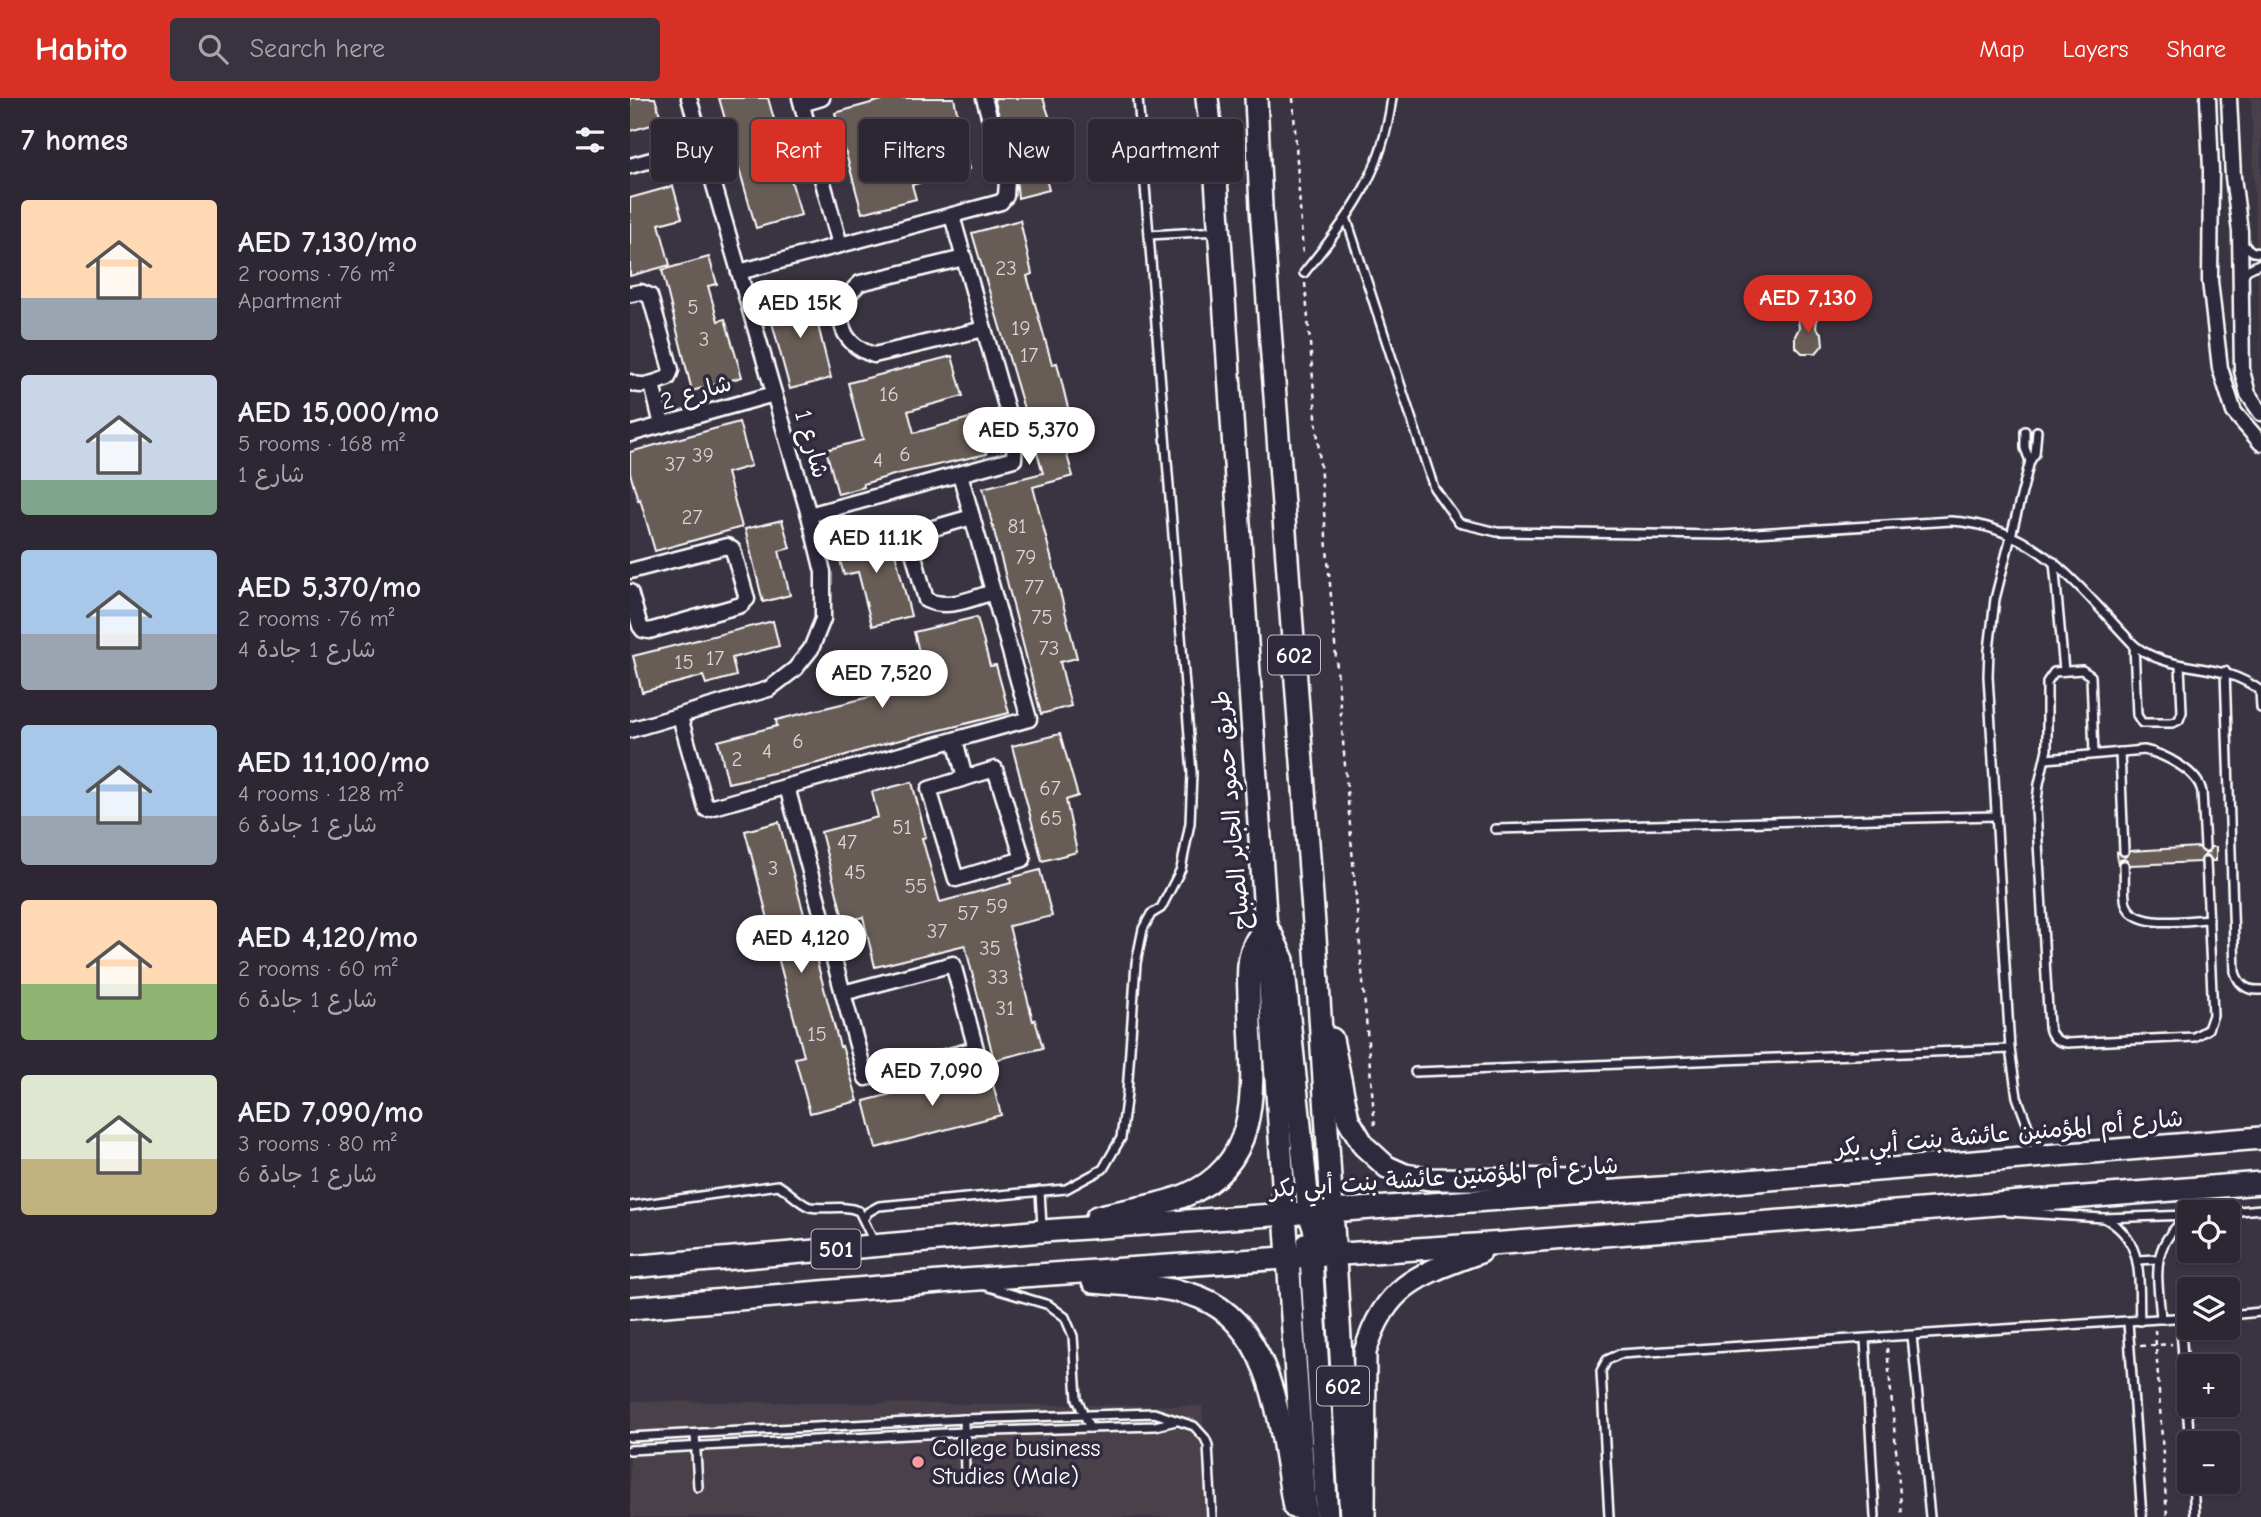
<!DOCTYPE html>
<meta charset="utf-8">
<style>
:root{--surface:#2c2732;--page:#38333e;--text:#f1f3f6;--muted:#a6a5ac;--line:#48444d;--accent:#d93025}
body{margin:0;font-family:"Comic Neue","Playpen Sans Arabic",sans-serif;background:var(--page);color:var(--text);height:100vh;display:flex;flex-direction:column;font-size:26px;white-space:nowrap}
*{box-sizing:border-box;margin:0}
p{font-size:23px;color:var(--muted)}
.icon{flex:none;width:38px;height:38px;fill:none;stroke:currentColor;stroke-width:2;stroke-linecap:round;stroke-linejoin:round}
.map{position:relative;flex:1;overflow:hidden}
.details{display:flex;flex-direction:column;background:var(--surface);width:630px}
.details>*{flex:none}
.guide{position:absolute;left:21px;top:21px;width:665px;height:63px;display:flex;gap:14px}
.fabs{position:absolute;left:1547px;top:1102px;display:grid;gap:14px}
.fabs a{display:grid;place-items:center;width:63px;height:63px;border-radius:7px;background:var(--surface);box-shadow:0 2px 5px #0004,0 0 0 2px var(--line);font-size:35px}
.price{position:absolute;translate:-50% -60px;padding:0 16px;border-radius:24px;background:#fff;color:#222;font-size:23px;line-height:46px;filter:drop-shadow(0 2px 4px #0008)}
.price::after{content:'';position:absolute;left:50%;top:42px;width:21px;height:16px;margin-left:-10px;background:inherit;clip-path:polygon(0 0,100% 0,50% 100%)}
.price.on{background:var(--accent);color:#fff}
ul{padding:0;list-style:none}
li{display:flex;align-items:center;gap:21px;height:175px;padding:0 21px}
li span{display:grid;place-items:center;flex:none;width:196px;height:140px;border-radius:7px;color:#555}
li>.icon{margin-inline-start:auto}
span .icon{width:84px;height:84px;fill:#fffc;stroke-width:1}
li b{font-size:30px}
h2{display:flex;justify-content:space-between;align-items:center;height:84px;padding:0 21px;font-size:30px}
.chip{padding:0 24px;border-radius:7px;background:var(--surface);box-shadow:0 2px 5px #0004,0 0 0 2px var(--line);font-size:24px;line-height:63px}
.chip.on{background:var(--accent);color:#fff}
header{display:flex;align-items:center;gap:42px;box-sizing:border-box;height:98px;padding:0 35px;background:var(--accent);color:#fff}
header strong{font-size:33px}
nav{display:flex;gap:38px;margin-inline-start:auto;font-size:24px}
.search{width:490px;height:63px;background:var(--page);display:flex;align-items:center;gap:18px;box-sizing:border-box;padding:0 24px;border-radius:7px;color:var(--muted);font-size:26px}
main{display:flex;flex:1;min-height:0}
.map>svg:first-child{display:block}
.built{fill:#484048}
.building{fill:#685b57;stroke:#fff;stroke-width:2}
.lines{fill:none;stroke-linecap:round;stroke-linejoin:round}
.lane-casing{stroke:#fff;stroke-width:12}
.street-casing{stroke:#fff;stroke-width:19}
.primary-casing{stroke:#fff;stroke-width:26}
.path{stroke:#fff;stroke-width:2.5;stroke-dasharray:5 5;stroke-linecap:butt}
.lane{stroke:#2f2a3d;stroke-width:7}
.street{stroke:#2f2a3d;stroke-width:14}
.primary{stroke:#2f2a3d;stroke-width:21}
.poi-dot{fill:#ff9aa2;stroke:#2f2a3d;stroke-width:2.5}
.labels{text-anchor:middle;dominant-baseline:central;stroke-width:7;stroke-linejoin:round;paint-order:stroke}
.number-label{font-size:21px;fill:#d9d6d5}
.shield{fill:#2f2a3d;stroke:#c1bfc5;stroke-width:2}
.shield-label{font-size:23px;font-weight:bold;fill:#fff}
.street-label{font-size:24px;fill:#fff;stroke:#2f2a3d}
.poi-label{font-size:24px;fill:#fff;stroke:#2f2a3d;text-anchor:start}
</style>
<header>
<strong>Habito</strong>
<div class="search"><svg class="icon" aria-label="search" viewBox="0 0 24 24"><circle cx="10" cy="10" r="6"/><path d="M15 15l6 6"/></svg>Search here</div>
<nav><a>Map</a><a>Layers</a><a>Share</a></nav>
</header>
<main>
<section class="details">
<h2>7 homes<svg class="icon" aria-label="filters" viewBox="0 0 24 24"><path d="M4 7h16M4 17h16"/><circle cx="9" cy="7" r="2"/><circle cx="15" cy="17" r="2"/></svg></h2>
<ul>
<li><span style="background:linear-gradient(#ffd9b3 70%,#9aa5b1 0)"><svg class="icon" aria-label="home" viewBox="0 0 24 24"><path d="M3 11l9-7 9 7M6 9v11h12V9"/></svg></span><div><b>AED 7,130/mo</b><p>2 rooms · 76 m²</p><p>Apartment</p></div></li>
<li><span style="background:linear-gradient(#c9d6e8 75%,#7fa58c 0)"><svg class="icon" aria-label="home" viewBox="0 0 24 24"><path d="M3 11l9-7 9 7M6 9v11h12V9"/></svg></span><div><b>AED 15,000/mo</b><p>5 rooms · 168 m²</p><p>شارع 1</p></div></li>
<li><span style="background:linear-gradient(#a9c7e8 60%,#9aa5b1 0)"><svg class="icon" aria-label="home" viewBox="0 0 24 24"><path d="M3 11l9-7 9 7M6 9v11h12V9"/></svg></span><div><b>AED 5,370/mo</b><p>2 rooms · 76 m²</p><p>شارع 1 جادة 4</p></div></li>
<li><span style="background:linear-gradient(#a9c7e8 65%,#9aa5b1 0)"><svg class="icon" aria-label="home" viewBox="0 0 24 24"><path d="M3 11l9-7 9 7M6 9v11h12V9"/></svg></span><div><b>AED 11,100/mo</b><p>4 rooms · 128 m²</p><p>شارع 1 جادة 6</p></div></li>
<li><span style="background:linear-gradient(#ffd9b3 60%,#8fb573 0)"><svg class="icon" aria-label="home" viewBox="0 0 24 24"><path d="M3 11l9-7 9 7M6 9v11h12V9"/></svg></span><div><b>AED 4,120/mo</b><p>2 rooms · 60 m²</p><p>شارع 1 جادة 6</p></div></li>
<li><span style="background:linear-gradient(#dfe7d0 60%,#c2b280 0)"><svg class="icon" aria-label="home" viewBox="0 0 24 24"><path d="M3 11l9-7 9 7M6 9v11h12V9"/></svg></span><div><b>AED 7,090/mo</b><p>3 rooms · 80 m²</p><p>شارع 1 جادة 6</p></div></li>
</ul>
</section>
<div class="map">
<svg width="1631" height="1419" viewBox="0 0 1631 1419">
<rect width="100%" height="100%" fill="#3a3442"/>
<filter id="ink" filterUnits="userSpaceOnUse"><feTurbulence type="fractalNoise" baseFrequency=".0143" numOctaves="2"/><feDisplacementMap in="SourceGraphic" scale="14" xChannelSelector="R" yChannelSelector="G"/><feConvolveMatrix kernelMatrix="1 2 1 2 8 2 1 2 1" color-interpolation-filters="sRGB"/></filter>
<g filter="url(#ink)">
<!-- built -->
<g class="built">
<path d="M1621,0H1631V275V274Z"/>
<path d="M0,1303L572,1308L580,1419H0Z"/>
</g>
<!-- building -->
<g class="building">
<path d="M0,0H25L32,24L0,33Z"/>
<path d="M89,0H138L171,117L126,130Z"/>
<path d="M259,0H324L339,71L282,87L286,101L232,115L205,15Z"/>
<path d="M364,0H413L427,42L407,47L419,92L388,100L386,79Z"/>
<path d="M43,88L52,120L29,126L40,167L0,178V100Z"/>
<path d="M390,122L402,176L397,178L422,266L427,265L441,322L428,326L443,378L403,389L447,560L430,564L441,608L411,616L353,390L413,375L342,135Z"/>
<path d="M79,159L87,186L78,188L88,223L95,221L112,279L62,293L32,172Z"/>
<path d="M182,194L190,223H187L201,280L160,291L137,206Z"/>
<path d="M1174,216H1182L1187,221L1186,230L1192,236L1193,247L1186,255H1172L1165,248V238L1169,230L1168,222Z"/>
<path d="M322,258L333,298L278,313L284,335L347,318L357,356L267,376L233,386L234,389L208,396L196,352L233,342L218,285Z"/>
<path d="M109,324L121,368L97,375L112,429L25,453L10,401L8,402L0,375V354Z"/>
<path d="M152,422L160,450L149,453L160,497L133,504L115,431Z"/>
<path d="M259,431L281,518L242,528L228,474L214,477L205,444Z"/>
<path d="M347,519L360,568L366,567L379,615L250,647L192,664L98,685L88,643L147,628L146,622L297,585L284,534Z"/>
<path d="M143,523L149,548L102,560L106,578L76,586L73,578L12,594L3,558Z"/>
<path d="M430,636L448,698L436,702L447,754L412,763L382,648Z"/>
<path d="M282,684L296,739L292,740L310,804L381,785L380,780L410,772L422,818L379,828L403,923L405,922L413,950L364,962L335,847L245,869L233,819L214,824L191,734L248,719L242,694Z"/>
<path d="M149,724L210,949L212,948L228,1003L180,1015L165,960L174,958L115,733Z"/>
<path d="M1569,749L1575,755L1579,754L1581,749H1586V763H1582L1579,758L1575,757L1570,764L1500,767L1494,761L1490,762L1488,767L1487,754L1495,759L1500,753Z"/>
<path d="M359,971L371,1017L246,1050L234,1003Z"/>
</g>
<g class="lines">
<defs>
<g id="lane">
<path d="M717,122L804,390L829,425L867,434L1093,437L1321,423C1408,428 1449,490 1504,547C1544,578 1587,560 1631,593"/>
<path d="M519,137L588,133"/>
<path d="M1611,145L1623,154L1631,155"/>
<path d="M674,175C721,116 752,77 762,0"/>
<path d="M1613,178L1617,172L1631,165"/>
<path d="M1395,333V350L1400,363"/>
<path d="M1407,333L1405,356L1400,363L1365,501L1359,552L1358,578L1380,951L1387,999L1408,1055"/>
<path d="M1424,464L1434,573"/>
<path d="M1504,547L1507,617L1512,625H1543L1549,622L1552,614L1550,567"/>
<path d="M1595,573L1605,874C1609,887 1617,893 1631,892"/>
<path d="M1630,592L1631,610"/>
<path d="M1490,654L1494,753"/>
<path d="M1464,656L1461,578L1452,572L1424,574L1417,584V651L1409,686L1406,711L1419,929C1421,939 1427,944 1437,945L1564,939L1578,931L1583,917L1576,763"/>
<path d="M1416,661L1514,652C1534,656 1568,673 1572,694L1575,749"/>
<path d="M865,731L1365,718"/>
<path d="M1494,767C1495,780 1493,795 1496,806C1505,832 1557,822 1579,821"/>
<path d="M785,974L1380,951"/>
<path d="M410,1093L412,1129"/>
<path d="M0,1108L148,1087C159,1093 170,1106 180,1109C197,1112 212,1106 229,1113L245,1146"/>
<path d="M1379,1114L1473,1120L1559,1117"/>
<path d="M1589,1115L1631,1111"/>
<path d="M234,1120L238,1114L249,1108L436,1091L473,1071L491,1040L497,995L506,865L513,831L521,816L531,810L551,771L560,725L562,675L508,0"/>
<path d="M1474,1120C1516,1142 1508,1182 1510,1223"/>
<path d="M1508,1162L1527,1161"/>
<path d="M355,1188L419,1207L435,1219L443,1238L447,1301L460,1330"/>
<path d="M1598,1217L1631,1214"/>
<path d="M1550,1220L1560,1346"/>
<path d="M1531,1221C1528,1178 1518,1148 1559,1118"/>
<path d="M1498,1224L1512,1419"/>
<path d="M1282,1238L1300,1419"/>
<path d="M1235,1241L1245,1419"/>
<path d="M334,1321L335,1375"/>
<path d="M65,1336L68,1389"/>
<path d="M0,1339L334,1321L524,1315L564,1328L575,1340L578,1347L582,1419"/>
<path d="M0,1352L334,1334L525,1328L546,1323"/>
<path d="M1563,1384L1565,1419"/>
<path d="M979,1419L971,1273L977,1262L990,1256L1559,1219"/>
</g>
<g id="street">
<path d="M170,0L210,147"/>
<path d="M1578,0L1581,73L1580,183L1590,270L1604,314L1631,345"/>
<path d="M1599,0L1603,79L1610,133L1612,273L1618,296L1631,315"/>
<path d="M172,6L192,0"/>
<path d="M0,68L72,48"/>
<path d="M334,160L230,185C200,211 207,245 244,257L354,231"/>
<path d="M109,174L371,104L376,98L377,82L354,0"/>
<path d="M0,196L11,194L20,198L41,272L38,280C26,284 12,291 0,284"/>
<path d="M22,286L32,327"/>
<path d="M0,336L144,296"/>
<path d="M179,417L384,361L385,340L322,118"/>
<path d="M342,419L293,433L284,440L283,454L296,502C319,512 340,501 363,494"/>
<path d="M0,473L97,448L103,452L117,501L111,507L19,533L13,532L10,528L0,494"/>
<path d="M50,619L76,711L399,621L330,376"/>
<path d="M0,632L139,591L165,571L181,551L193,521V474L179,417L59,0"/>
<path d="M325,642L335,680"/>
<path d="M365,671L393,761L326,781L299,691Z"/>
<path d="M157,689L236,980L346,951L323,866L213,895"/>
</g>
<g id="primary">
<path d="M577,0L586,81C613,527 645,973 676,1419"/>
<path d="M626,0L631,109L686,853L721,1419"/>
<path d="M641,836L653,862L679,1115L688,1142L706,1157"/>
<path d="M702,941L718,1021L734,1048L757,1069L775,1077L801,1081L967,1082"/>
<path d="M467,1119C497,1111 527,1109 556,1097C640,1062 620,971 619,898C618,869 616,851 637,828"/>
<path d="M678,1145L681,1159L697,1419"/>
<path d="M0,1169L413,1133L1057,1088L1631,1040"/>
<path d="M463,1184C495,1187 540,1188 569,1199C647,1229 651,1339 664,1409"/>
<path d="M0,1210L334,1182L874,1145L1631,1085"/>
<path d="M734,1419L735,1254C756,1186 788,1177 850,1154"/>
</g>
</defs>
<!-- lane casing -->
<use href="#lane" class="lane-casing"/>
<!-- street casing -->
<use href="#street" class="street-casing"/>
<!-- primary casing -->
<use href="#primary" class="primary-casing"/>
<!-- path -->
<g class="path">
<path d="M663,0L673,157"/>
<path d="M675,185L745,1029"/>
<path d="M1525,1232L1537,1419"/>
<path d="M1510,1248L1542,1246"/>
<path d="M1257,1250L1272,1419"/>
</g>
<!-- lane -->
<use href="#lane" class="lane"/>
<!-- street -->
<use href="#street" class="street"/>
<!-- primary -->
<use href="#primary" class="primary"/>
</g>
</g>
<!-- markers -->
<circle class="poi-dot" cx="288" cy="1364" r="7"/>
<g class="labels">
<!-- number labels -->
<g class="number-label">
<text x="376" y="170">23</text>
<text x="63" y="209">5</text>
<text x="391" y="230">19</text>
<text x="74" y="241">3</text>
<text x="399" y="257">17</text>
<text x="259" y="296">16</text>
<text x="275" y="356">6</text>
<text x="73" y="357">39</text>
<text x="248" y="362">4</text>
<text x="45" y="366">37</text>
<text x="62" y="419">27</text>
<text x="387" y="428">81</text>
<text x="396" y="459">79</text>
<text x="404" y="489">77</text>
<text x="412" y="519">75</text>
<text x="419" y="550">73</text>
<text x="85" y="560">17</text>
<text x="54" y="564">15</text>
<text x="168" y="643">6</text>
<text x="137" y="653">4</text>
<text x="107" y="661">2</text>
<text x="420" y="690">67</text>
<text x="421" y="720">65</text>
<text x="272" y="729">51</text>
<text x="217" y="744">47</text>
<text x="143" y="770">3</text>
<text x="225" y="774">45</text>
<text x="286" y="788">55</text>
<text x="367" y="808">59</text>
<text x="338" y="815">57</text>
<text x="307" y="833">37</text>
<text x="360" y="850">35</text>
<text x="368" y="879">33</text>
<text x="375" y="910">31</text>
<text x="187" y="936">15</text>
</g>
<!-- shield labels -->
<g class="shield">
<rect x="638" y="537.5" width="52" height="39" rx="5"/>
<rect x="181.5" y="1131.5" width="49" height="39" rx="5"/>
<rect x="687" y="1268.5" width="52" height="39" rx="5"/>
</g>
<g class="shield-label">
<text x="664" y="557">602</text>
<text x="206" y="1151">501</text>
<text x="713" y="1288">602</text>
</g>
<!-- street labels -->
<g class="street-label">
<text transform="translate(66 294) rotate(-16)">شارع 2</text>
<text transform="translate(182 346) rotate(74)">شارع 1</text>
<text transform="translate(601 712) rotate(-95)">طريق حمود الجابر الصباح</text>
<text transform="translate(1379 1035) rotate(-5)">شارع أم المؤمنين عائشة بنت أبي بكر</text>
<text transform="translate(814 1079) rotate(-4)">شارع أم المؤمنين عائشة بنت أبي بكر</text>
</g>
<!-- poi labels -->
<g class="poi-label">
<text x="302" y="1350">College business<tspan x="302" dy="28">Studies (Male)</tspan></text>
</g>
</g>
</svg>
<div class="fabs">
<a><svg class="icon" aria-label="locate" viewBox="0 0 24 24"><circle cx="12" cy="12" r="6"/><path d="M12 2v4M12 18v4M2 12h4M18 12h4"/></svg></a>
<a><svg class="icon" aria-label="layers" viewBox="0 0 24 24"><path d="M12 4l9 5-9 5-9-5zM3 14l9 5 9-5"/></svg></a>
<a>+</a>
<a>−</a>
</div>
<b class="price on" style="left:1178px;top:237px">AED 7,130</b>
<b class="price" style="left:170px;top:242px">AED 15K</b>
<b class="price" style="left:399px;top:369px">AED 5,370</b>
<b class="price" style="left:246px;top:477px">AED 11.1K</b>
<b class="price" style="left:252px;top:612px">AED 7,520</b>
<b class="price" style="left:171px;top:877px">AED 4,120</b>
<b class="price" style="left:302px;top:1010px">AED 7,090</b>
<div class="guide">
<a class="chip">Buy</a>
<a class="chip on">Rent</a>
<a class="chip">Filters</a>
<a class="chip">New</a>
<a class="chip">Apartment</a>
</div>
</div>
</main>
